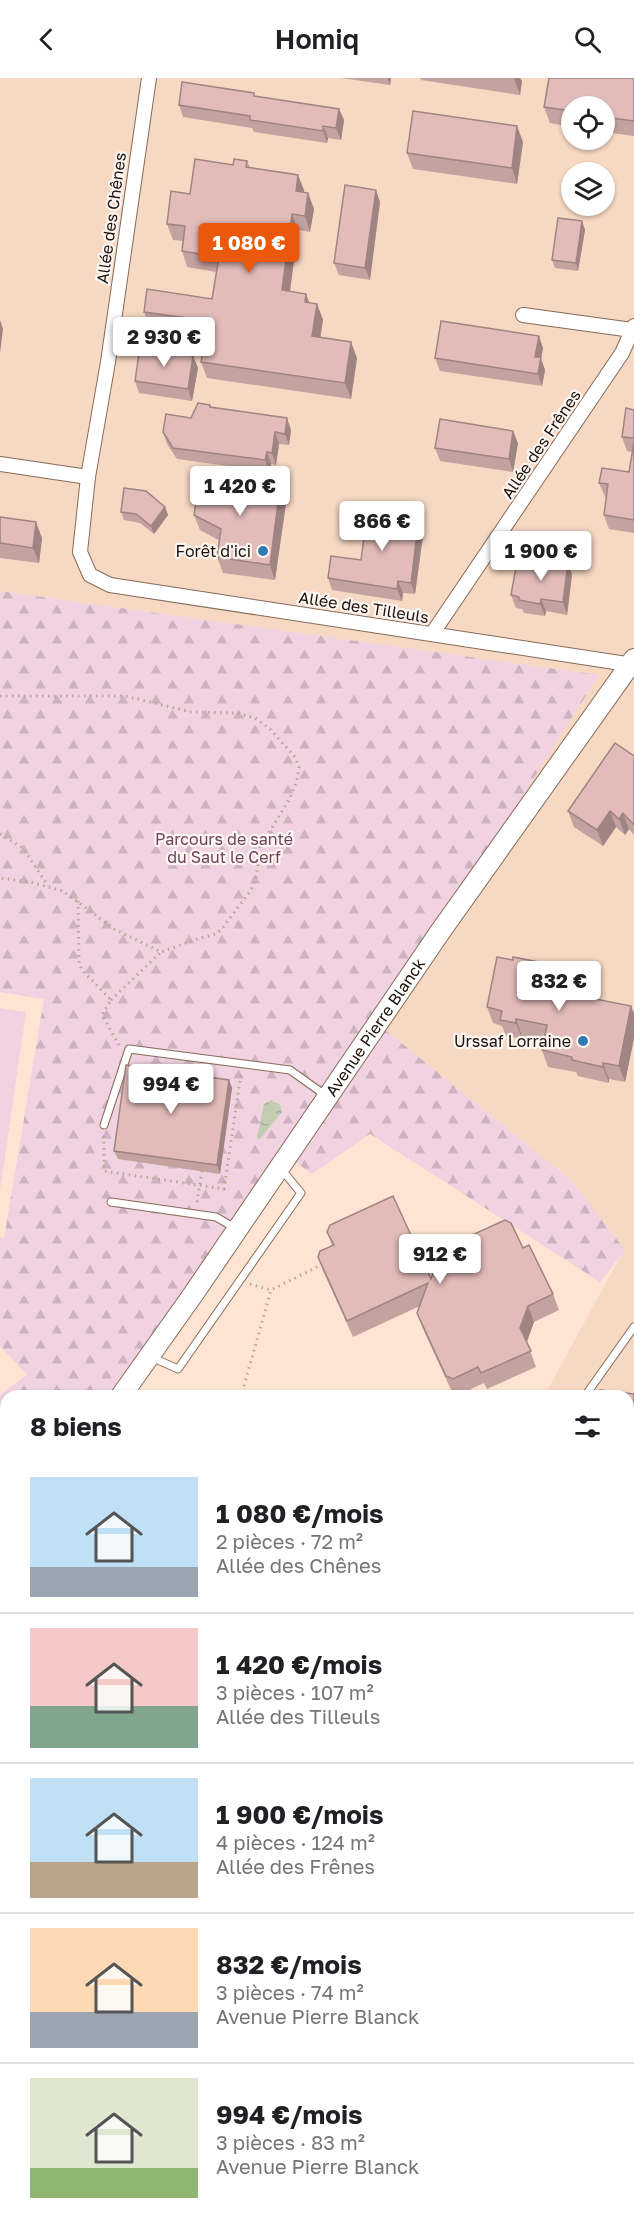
<!DOCTYPE html>
<html lang="fr">
<meta charset="utf-8">
<style>
:root{--surface:#fff;--page:#f6f6f6;--text:#202124;--muted:#757577;--line:#e0e0e0;--accent:#ea580c}
body{margin:0;font-family:"Golos Text",sans-serif;background:var(--page);color:var(--text);height:100vh;display:flex;flex-direction:column;font-size:22px;white-space:nowrap}
*{box-sizing:border-box;margin:0}
p{font-size:20px;color:var(--muted)}
.icon{flex:none;width:33px;height:33px;fill:none;stroke:currentColor;stroke-width:2;stroke-linecap:round;stroke-linejoin:round}
.map{position:relative;flex:1;overflow:hidden}
.side{position:absolute;left:0px;top:1312px;width:634px;height:836px;display:flex;flex-direction:column;background:var(--surface);border-radius:18px 18px 0 0;box-shadow:0 2px 4px #0004}
.side>*{flex:none}
.buttons{position:absolute;left:561px;top:18px;display:grid;gap:12px}
.buttons a{display:grid;place-items:center;width:54px;height:54px;border-radius:50%;background:var(--surface);box-shadow:0 2px 4px #0004;font-size:30px}
.price{position:absolute;translate:-50% -51px;padding:0 14px;border-radius:6px;background:#fff;color:#222;font-size:20px;line-height:39px;filter:drop-shadow(0 2px 3px #0008)}
.price::after{content:'';position:absolute;left:50%;top:36px;width:18px;height:14px;margin-left:-9px;background:inherit;clip-path:polygon(0 0,100% 0,50% 100%)}
.price.on{background:var(--accent);color:#fff}
ul{padding:0;list-style:none}
li{display:flex;align-items:center;gap:18px;height:150px;padding:0 30px}
li+li{border-top:2px solid var(--line)}
li span{display:grid;place-items:center;flex:none;width:168px;height:120px;border-radius:0px;color:#555}
li>.icon{margin-inline-start:auto}
span .icon{width:72px;height:72px;fill:#fffc;stroke-width:1}
li b{font-size:26px}
h2{display:flex;justify-content:space-between;align-items:center;height:72px;padding:0 30px;font-size:26px}
header{display:flex;justify-content:space-between;align-items:center;height:78px;padding:0 30px;background:var(--surface);font-size:27px;font-weight:600}
.map>svg:first-child{display:block}
.built{fill:#f6d8c3;fill-rule:evenodd}
.forest{fill:url(#forest-firs)}
.garden{fill:#f0d2e0}
.water{fill:url(#water-ripples)}
.lines{fill:none;stroke-linecap:round;stroke-linejoin:round}
.lane-casing{stroke:#866b58;stroke-width:9}
.street-casing{stroke:#866b58;stroke-width:16}
.secondary-casing{stroke:#866b58;stroke-width:22}
.path{stroke:#baa596;stroke-width:3;stroke-dasharray:1.5 4.5;stroke-linecap:butt}
.lane{stroke:#fff;stroke-width:7}
.street{stroke:#fff;stroke-width:14}
.secondary{stroke:#fff;stroke-width:20}
.wall{fill:#c3a29f}
.shaded-wall{fill:#9f8482}
.building{fill:#e3bcb9;stroke:#9f8482;stroke-width:1.5}
.poi-dot{fill:#337aaf;stroke:#fdf6f2;stroke-width:2}
.labels{text-anchor:middle;dominant-baseline:central;stroke-width:4.5;stroke-linejoin:round;paint-order:stroke}
.street-label{font-size:16px;fill:#1c110a;stroke:#fdf6f2}
.poi-label{font-size:16px;fill:#1c110a;stroke:#fdf6f2;text-anchor:end}
.park-label{font-size:16px;fill:#70425a;stroke:#fdf6f2}
</style>
<header><svg class="icon" aria-label="back" viewBox="0 0 24 24"><path d="M15 5l-7 7 7 7"/></svg>Homiq<svg class="icon" aria-label="search" viewBox="0 0 24 24"><circle cx="10" cy="10" r="6"/><path d="M15 15l6 6"/></svg></header>
<div class="map">
<svg width="634" height="2147" viewBox="0 0 634 2147">
<defs>
<pattern id="forest-firs" width="22" height="20" patternUnits="userSpaceOnUse" patternTransform="scale(1.5)"><rect width="22" height="20" fill="#f0d2e0"/><path d="M5 1l3.5 6h-7zM16 11l3.5 6h-7z" fill="#cdb3bf"/></pattern>
<pattern id="water-ripples" width="26" height="14" patternUnits="userSpaceOnUse" patternTransform="scale(1.5)"><rect width="26" height="14" fill="#c1cdb1"/><path d="M2 4q2-2 4 0t4 0M15 11q2-2 4 0t4 0" fill="none" stroke="#a5af97"/></pattern>
</defs>
<rect width="100%" height="100%" fill="#fee5d3"/>
<!-- built -->
<path class="built" d="M0,0H634V2147H38L41,2142H628V1318H544L624,1172L572,1103L378,946L599,597L0,513ZM572,28H604V62H572ZM572,94H604V128H572Z"/>
<!-- forest -->
<path class="forest" d="M0,513L599,597L378,946L572,1103L625,1172L600,1204L370,1056L312,1096L286,1077L127,1318H6V1499L0,1506V1317L27,1297L0,1268V1159L4,1160L44,921L0,914Z"/>
<!-- garden -->
<path class="garden" d="M0,930L26,934L0,1112Z"/>
<!-- water -->
<path class="water" d="M270,1023L280,1026L282,1034L260,1061L257,1060L264,1026Z"/>
<g class="lines">
<defs>
<g id="lane">
<path d="M104,1047L129,971L290,992L325,1017"/>
<path d="M111,1124L216,1139L235,1150"/>
<path d="M151,1279L178,1291L301,1115L282,1092"/>
<path d="M585,1318L634,1249"/>
<path d="M628,1561L634,1565"/>
<path d="M0,1865L6,1848"/>
<path d="M0,2105L6,2108"/>
<path d="M578,2142L579,2147"/>
<path d="M610,2147L611,2142"/>
</g>
<g id="street">
<path d="M149,0L108,284L88,399L80,474L90,497L110,507L634,587"/>
<path d="M523,237L632,252"/>
<path d="M0,386L88,399"/>
<path d="M432,556L622,275L634,248"/>
<path d="M0,1730L6,1732"/>
<path d="M628,1922L634,1925"/>
<path d="M509,2142L516,2147"/>
</g>
<g id="secondary">
<path id="s1" d="M121,1318L192,1218L440,854L634,581"/>
<path d="M0,1503L6,1494"/>
</g>
</defs>
<!-- lane casing -->
<use href="#lane" class="lane-casing"/>
<!-- street casing -->
<use href="#street" class="street-casing"/>
<!-- secondary casing -->
<use href="#secondary" class="secondary-casing"/>
<!-- path -->
<g class="path">
<path d="M0,618H125L191,634L236,635L255,640L270,651L295,679L299,689L297,703L289,722L260,769L256,799L251,812L221,852L213,857L200,860L161,874L114,851L63,813L30,804L0,800"/>
<path d="M0,756L23,770L48,808"/>
<path d="M78,823L79,885L82,892L111,922L102,937L119,967"/>
<path d="M111,922L161,874"/>
<path d="M104,1058V1093L224,1111L241,996"/>
<path d="M197,1124L202,1093"/>
<path d="M250,1206L271,1212"/>
<path d="M244,1308L271,1212L321,1187"/>
<path d="M231,2147L235,2142"/>
</g>
<!-- lane -->
<use href="#lane" class="lane"/>
<!-- street -->
<use href="#street" class="street"/>
<!-- secondary -->
<use href="#secondary" class="secondary"/>
</g>
<!-- wall -->
<g class="wall">
<path d="M341,0H391L390,7Z"/>
<path d="M420,0H520L522,3L520,17L421,2Z"/>
<path d="M634,0V58L604,54V28H572V49L550,45L544,29Z"/>
<path d="M255,18L339,31L344,42L341,62L328,60L327,65L254,54L252,50L183,39L179,27Z"/>
<path d="M523,64L517,106L413,91L407,75Z"/>
<path d="M247,83L250,90L304,112V115H308L314,131L310,154L298,152L290,213L306,216L309,225L317,226L323,242L320,260L357,280L351,321L207,300L201,284L205,258L150,250L144,234L212,221L216,194L187,189L182,173L183,163L173,162L167,146L190,116L233,87Z"/>
<path d="M380,124L370,202L339,197L334,185Z"/>
<path d="M582,143L585,152L578,193L555,190L552,182Z"/>
<path d="M543,270L541,281L545,292L542,308L440,293L435,280Z"/>
<path d="M193,278L198,290L192,323L139,315L135,303Z"/>
<path d="M211,329L291,352L289,367L279,366L276,387L271,386L270,394L177,381L167,366L163,354Z"/>
<path d="M634,332V455L609,451L604,437L606,419H605L599,405L629,394L632,374L627,373L622,359Z"/>
<path d="M518,365L513,394L440,383L435,370Z"/>
<path d="M286,425L275,502L223,495L217,479L220,463L200,452L194,437Z"/>
<path d="M165,429L168,437L154,456L140,445L124,442L121,434Z"/>
<path d="M0,439L42,460L39,485L0,480Z"/>
<path d="M419,439L424,450L415,516L403,515L402,523L332,512L328,500L361,482Z"/>
<path d="M568,485L572,497L567,537L546,533L545,538L524,535L522,531L516,530L511,517L534,492Z"/>
<path d="M634,678V757L629,751L625,757L616,749L603,768L574,749L568,733Z"/>
<path d="M513,882L560,888L566,904L563,915L631,928L634,936V960L625,1004L609,1001V1005L578,998L576,994L548,989L542,972L544,962L522,958V961L506,958L502,948L493,945L487,929Z"/>
<path d="M229,1002L232,1010L220,1096L118,1081L114,1073Z"/>
<path d="M327,1154L431,1201L523,1170L553,1216L559,1232L534,1244L527,1264L536,1289L487,1311L484,1305L458,1317L452,1314L423,1251L417,1235L420,1228L353,1259L324,1195L318,1179L332,1167Z"/>
<path d="M634,1316V1428L628,1427V1318Z"/>
<path d="M628,1618L634,1622V1772L628,1768Z"/>
<path d="M6,1877V1936L5,1935L0,1922V1898L3,1894Z"/>
</g>
<!-- shaded-wall -->
<g class="shaded-wall">
<path d="M387,0H391L390,7Z"/>
<path d="M514,0H520L522,3L520,17Z"/>
<path d="M339,31L344,42L341,62L336,50Z"/>
<path d="M323,48L328,60L327,65L323,53Z"/>
<path d="M517,48L523,64L517,106L512,90Z"/>
<path d="M298,97L304,112L302,129L296,113Z"/>
<path d="M376,112L380,124L370,202L365,190Z"/>
<path d="M308,115L314,131L310,154L305,138Z"/>
<path d="M292,136L298,152L288,228L282,212Z"/>
<path d="M582,143L585,152L578,193L576,185Z"/>
<path d="M306,216L312,232L305,224Z"/>
<path d="M317,226L323,242L318,274L312,258Z"/>
<path d="M0,242L3,251L0,275Z"/>
<path d="M539,258L543,270L541,281L545,292L542,308L538,296L535,279Z"/>
<path d="M351,264L357,280L351,321L345,305Z"/>
<path d="M193,278L198,290L192,323L188,311Z"/>
<path d="M287,340L291,352L289,367L285,356Z"/>
<path d="M513,353L518,365L513,394L509,381Z"/>
<path d="M275,354L279,366L276,387L272,375Z"/>
<path d="M267,374L271,386L270,394L265,382Z"/>
<path d="M280,409L286,425L275,502L270,487Z"/>
<path d="M165,429L168,437L154,456L151,448Z"/>
<path d="M419,439L424,450L415,516L411,505Z"/>
<path d="M36,444L42,460L39,485L33,470Z"/>
<path d="M568,485L572,497L567,537L563,524Z"/>
<path d="M398,503L403,515L402,523L397,511Z"/>
<path d="M541,521L546,533L545,538L540,526Z"/>
<path d="M610,733L616,749L603,768L597,752Z"/>
<path d="M623,735L629,751L625,757L619,741Z"/>
<path d="M560,888L566,904L560,929L555,913Z"/>
<path d="M631,928L634,936V960L625,1004L619,988Z"/>
<path d="M516,941L522,958V961L516,945Z"/>
<path d="M603,985L609,1001V1005L603,989Z"/>
<path d="M229,1002L232,1010L220,1096L217,1087Z"/>
<path d="M528,1228L534,1244L526,1266L520,1250Z"/>
<path d="M3,1601L6,1611V1622L0,1634V1606Z"/>
<path d="M634,2064V2088L631,2093L628,2086V2072Z"/>
<path d="M355,2142H368L365,2147H351Z"/>
</g>
<!-- building -->
<g class="building">
<path d="M549,0H634V43L604,39V28H572V33L544,29Z"/>
<path d="M182,4L254,15V18L339,31L336,50L323,48V53L250,42V38L179,27Z"/>
<path d="M413,33L517,48L512,90L407,75Z"/>
<path d="M195,81L233,87L234,81L247,83L246,89L298,97L296,113L308,115L305,138L292,136L282,212L306,216L305,224L317,226L312,258L351,264L345,305L201,284L208,243L144,234L147,211L212,221L219,179L182,173L185,148L167,146L171,113L190,116Z"/>
<path d="M345,107L376,112L365,190L334,185Z"/>
<path d="M558,140L582,143L576,185L552,182Z"/>
<path d="M441,243L539,258L535,279H541L538,296L435,280Z"/>
<path d="M140,269L193,278L188,311L135,303Z"/>
<path d="M198,325L210,327V329L287,340L285,356L275,354L272,375L267,374L265,382L173,370L163,354L166,336L191,340Z"/>
<path d="M626,330L634,332V360L622,359Z"/>
<path d="M440,341L513,353L509,381L435,370Z"/>
<path d="M634,364V442L604,437L608,406L599,405L602,390L629,394Z"/>
<path d="M200,398L280,409L270,487L217,479L221,451L194,437Z"/>
<path d="M124,410L146,413L165,429L151,448L136,436L121,434Z"/>
<path d="M368,431L419,439L411,505L398,503L397,511L328,500L331,478L361,482Z"/>
<path d="M0,439L36,444L33,470L0,465Z"/>
<path d="M536,480L568,485L563,524L541,521L540,526L519,522V519L511,517L516,489L534,492Z"/>
<path d="M615,665L634,678V747L623,735L619,741L610,733L597,752L568,733Z"/>
<path d="M497,879L513,882V879L560,888L555,913L631,928L619,988L603,985V989L572,982V979L542,972L547,947L516,941V945L500,942L502,933L487,929Z"/>
<path d="M126,987L229,1002L217,1087L114,1073Z"/>
<path d="M393,1118L431,1201L441,1171L505,1142L511,1145L523,1170L529,1167L553,1216L528,1228L520,1250L531,1273L481,1295L478,1289L453,1301L446,1298L417,1235L428,1205L347,1243L318,1179L320,1173L334,1167L327,1154L330,1147Z"/>
<path d="M600,1312L634,1316V1409L628,1408V1318H599Z"/>
<path d="M628,1618L634,1622V1760L628,1756Z"/>
<path d="M6,1877V1924L0,1920L4,1913L0,1911V1898L3,1894L1,1887L4,1880Z"/>
<path d="M628,1995L634,1999V2064L628,2072Z"/>
<path d="M244,2142H355L351,2147H241Z"/>
<path d="M413,2142H451L458,2147H410Z"/>
</g>
<!-- markers -->
<g class="poi-dot">
<circle cx="263" cy="473" r="6"/>
<circle cx="583" cy="963" r="6"/>
</g>
<g class="labels">
<!-- street labels -->
<g class="street-label">
<text transform="translate(111 140) rotate(-82)">Allée des Chênes</text>
<text transform="translate(541 366) rotate(-56)">Allée des Frênes</text>
<text transform="translate(364 529) rotate(9)">Allée des Tilleuls</text>
<text stroke="none"><textPath href="#s1" startOffset="448">Avenue Pierre Blanck</textPath></text>
</g>
<!-- poi labels -->
<g class="poi-label">
<text x="251" y="473">Forêt d'ici</text>
<text x="571" y="963">Urssaf Lorraine</text>
</g>
<!-- park labels -->
<g class="park-label">
<text x="224" y="761">Parcours de santé<tspan x="224" dy="18">du Saut le Cerf</tspan></text>
</g>
</g>
</svg>
<div class="buttons">
<a><svg class="icon" aria-label="locate" viewBox="0 0 24 24"><circle cx="12" cy="12" r="6"/><path d="M12 2v4M12 18v4M2 12h4M18 12h4"/></svg></a>
<a><svg class="icon" aria-label="layers" viewBox="0 0 24 24"><path d="M12 4l9 5-9 5-9-5zM3 14l9 5 9-5"/></svg></a>
</div>
<b class="price on" style="left:249px;top:196px">1 080 €</b>
<b class="price" style="left:164px;top:290px">2 930 €</b>
<b class="price" style="left:240px;top:439px">1 420 €</b>
<b class="price" style="left:382px;top:474px">866 €</b>
<b class="price" style="left:541px;top:504px">1 900 €</b>
<b class="price" style="left:559px;top:934px">832 €</b>
<b class="price" style="left:171px;top:1037px">994 €</b>
<b class="price" style="left:440px;top:1207px">912 €</b>
<section class="side">
<h2>8 biens<svg class="icon" aria-label="filters" viewBox="0 0 24 24"><path d="M4 7h16M4 17h16"/><circle cx="9" cy="7" r="2"/><circle cx="15" cy="17" r="2"/></svg></h2>
<ul>
<li><span style="background:linear-gradient(#bfe0f5 75%,#9aa5b1 0)"><svg class="icon" aria-label="home" viewBox="0 0 24 24"><path d="M3 11l9-7 9 7M6 9v11h12V9"/></svg></span><div><b>1 080 €/mois</b><p>2 pièces · 72 m²</p><p>Allée des Chênes</p></div></li>
<li><span style="background:linear-gradient(#f6c9c9 65%,#7fa58c 0)"><svg class="icon" aria-label="home" viewBox="0 0 24 24"><path d="M3 11l9-7 9 7M6 9v11h12V9"/></svg></span><div><b>1 420 €/mois</b><p>3 pièces · 107 m²</p><p>Allée des Tilleuls</p></div></li>
<li><span style="background:linear-gradient(#bfe0f5 70%,#b9a48a 0)"><svg class="icon" aria-label="home" viewBox="0 0 24 24"><path d="M3 11l9-7 9 7M6 9v11h12V9"/></svg></span><div><b>1 900 €/mois</b><p>4 pièces · 124 m²</p><p>Allée des Frênes</p></div></li>
<li><span style="background:linear-gradient(#ffd9b3 70%,#9aa5b1 0)"><svg class="icon" aria-label="home" viewBox="0 0 24 24"><path d="M3 11l9-7 9 7M6 9v11h12V9"/></svg></span><div><b>832 €/mois</b><p>3 pièces · 74 m²</p><p>Avenue Pierre Blanck</p></div></li>
<li><span style="background:linear-gradient(#dfe7d0 75%,#8fb573 0)"><svg class="icon" aria-label="home" viewBox="0 0 24 24"><path d="M3 11l9-7 9 7M6 9v11h12V9"/></svg></span><div><b>994 €/mois</b><p>3 pièces · 83 m²</p><p>Avenue Pierre Blanck</p></div></li>
</ul>
</section>
</div>
